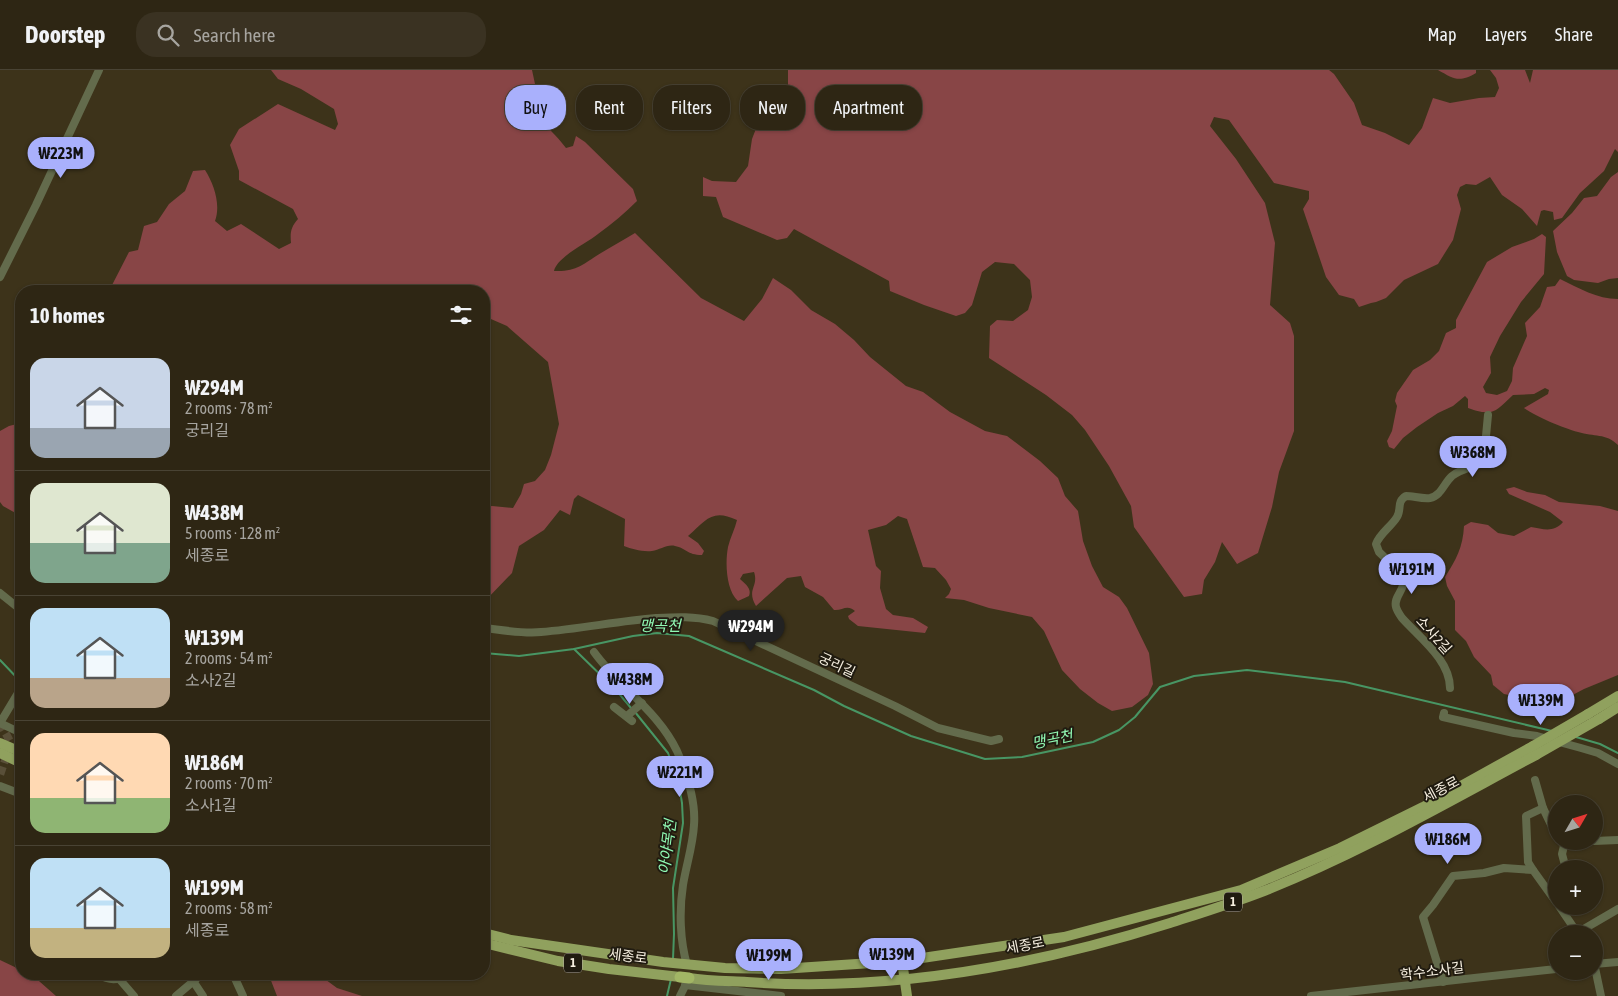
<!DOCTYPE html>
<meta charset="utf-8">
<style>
:root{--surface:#2e2614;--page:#3a3222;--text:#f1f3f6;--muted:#a7a5a0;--line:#494334;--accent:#a9b0fc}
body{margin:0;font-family:"Asap Condensed","Noto Sans KR",sans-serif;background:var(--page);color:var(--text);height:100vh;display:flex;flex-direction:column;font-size:19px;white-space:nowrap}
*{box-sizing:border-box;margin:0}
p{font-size:16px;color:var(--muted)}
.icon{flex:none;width:28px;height:28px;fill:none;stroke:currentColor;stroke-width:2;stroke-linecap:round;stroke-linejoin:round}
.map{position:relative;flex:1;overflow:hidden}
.details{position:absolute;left:15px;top:215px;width:475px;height:695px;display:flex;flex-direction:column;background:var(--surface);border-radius:20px;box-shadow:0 1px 4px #0004,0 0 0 1px var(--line)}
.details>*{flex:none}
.hud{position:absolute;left:505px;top:15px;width:475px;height:45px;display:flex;gap:10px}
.needle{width:32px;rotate:51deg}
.tools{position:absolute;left:1548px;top:725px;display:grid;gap:10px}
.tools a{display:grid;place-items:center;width:55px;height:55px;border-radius:50%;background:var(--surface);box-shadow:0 1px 4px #0004,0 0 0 1px var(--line);font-size:25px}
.price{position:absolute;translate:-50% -42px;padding:0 11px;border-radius:18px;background:var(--accent);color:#111;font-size:16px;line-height:32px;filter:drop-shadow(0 1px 2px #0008)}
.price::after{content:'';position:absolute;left:50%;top:30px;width:15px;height:11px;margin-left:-8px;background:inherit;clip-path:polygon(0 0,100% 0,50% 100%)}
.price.active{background:#222;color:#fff}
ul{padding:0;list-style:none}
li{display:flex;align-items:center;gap:15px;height:125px;padding:0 15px}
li+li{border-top:1px solid var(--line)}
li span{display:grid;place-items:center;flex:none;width:140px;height:100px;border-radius:15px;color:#555}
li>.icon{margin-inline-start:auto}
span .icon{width:60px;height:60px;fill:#fffc;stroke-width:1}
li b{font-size:21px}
h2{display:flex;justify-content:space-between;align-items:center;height:60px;padding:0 15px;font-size:21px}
.tag{padding:0 18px;border-radius:20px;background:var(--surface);box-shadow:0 1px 4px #0004,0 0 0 1px var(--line);font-size:18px;line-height:45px}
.tag.active{background:var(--accent);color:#111}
header{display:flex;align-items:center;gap:30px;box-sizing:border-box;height:70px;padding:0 25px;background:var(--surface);border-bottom:1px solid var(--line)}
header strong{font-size:24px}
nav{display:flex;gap:28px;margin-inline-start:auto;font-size:18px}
.search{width:350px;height:45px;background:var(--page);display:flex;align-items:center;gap:12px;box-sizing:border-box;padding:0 18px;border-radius:20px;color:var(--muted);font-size:19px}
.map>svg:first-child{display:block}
.green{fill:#884546}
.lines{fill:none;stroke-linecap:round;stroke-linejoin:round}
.stream{stroke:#489664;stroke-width:2}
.minor-tunnel{stroke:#594f38;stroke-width:8;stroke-dasharray:8 4;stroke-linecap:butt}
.minor{stroke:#636b4c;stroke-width:8}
.major{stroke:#90a15e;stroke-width:10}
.highway{stroke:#a2b665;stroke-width:11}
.major-bridge{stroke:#90a15e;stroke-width:10}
.labels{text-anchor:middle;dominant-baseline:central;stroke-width:4;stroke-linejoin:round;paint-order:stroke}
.shield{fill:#201b10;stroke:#b6afa2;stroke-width:1}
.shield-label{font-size:12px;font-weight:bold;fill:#f6efe0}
.street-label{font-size:14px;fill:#f6efe0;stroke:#201b10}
.water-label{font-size:15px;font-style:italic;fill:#91fab4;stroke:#201b10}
</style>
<header>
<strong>Doorstep</strong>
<div class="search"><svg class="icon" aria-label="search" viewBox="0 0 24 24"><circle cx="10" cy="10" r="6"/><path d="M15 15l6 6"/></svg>Search here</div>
<nav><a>Map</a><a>Layers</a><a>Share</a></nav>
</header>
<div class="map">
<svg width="1618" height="926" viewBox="0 0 1618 926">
<rect width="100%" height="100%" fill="#3d331a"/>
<!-- green -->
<g class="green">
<path d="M271,0H532L535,14L526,26C533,47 553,60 566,78L573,76L576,66L585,72L633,119L637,131C625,143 612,154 598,164C587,173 557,187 554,201C577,202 583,194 601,183C612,176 624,170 635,163L701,228L744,251L762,229L773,208L791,220L811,240L835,254L854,270L870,287L906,316L923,322L950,342L985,361L1007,366L1040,391L1058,408L1065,426L1078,441L1083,471L1092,496L1103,517L1119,527L1127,538L1149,583L1153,614L1148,625L1132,637L1112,641L1098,633L1080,619L1062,600L1044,561L1032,547L989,538L964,530L945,528L949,524L951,519L946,510L935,498L923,497L907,449L898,446L886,455L868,460L876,496L881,501L880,518L886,539L893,545L913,548L928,557L925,563L858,556L849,549L848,546L855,541C847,534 842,541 834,540L823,527L805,517L801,506L787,508L756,536C746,519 759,517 754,502L743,504L740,509C745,514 752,518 749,526L738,531C726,520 725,493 728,477C730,468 735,459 737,450C712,438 706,450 688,466L698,473L704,481L702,485C687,485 686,478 675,476C667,474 660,480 652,481C642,482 632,479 624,476L625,449L578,425L574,429L570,445L560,440L544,460L519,476L512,503L484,532V437L492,436L513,438L521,424L524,414L535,411L545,400L551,385L559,354L548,292L507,256L484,246V221H109L129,182L138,180L144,156L157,152L169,134L185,121L193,101L205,100C214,114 221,135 215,151L227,161L241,154L279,179L291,173C290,162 291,157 298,149L293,139L239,110V101L230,75L239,59L278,34L335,60L338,54L334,39L301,19L278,9Z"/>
<path d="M788,0H1329L1334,4L1354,33L1362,55L1385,63L1409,75L1422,58L1433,28L1450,33L1479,28L1495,27L1499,18L1496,8L1490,0H1525L1530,13L1533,0H1618V82L1615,79L1604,101L1580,123L1562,148L1554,150L1553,142L1544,140L1541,141L1537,156L1522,139L1502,125L1490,107L1476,115L1466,114L1460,117L1457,125L1461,139L1453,170L1438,194L1404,210L1386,228L1376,232L1371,233L1359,237L1354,229L1339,225L1326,207L1303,139L1309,129V121L1274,113L1229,50L1214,47L1210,56L1236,89L1265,133L1275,173L1270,235L1290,253L1294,266V361L1279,402L1272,437L1258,483L1237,494L1222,472L1215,492L1204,510L1202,524L1184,527L1134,457L1131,436L1109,396L1085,360L1072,345L1046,325L989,288L990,256L997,250L1013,251L1028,240L1032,227L1030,210L1014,194L995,192L982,202L972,235L965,243L956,246L924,235L890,221L889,211L794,159L787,168L777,170L723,147L716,127L703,126V107L712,111L736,112L748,96L752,69L759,51L774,33L785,32L788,18Z"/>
<path d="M1438,0H1476V3C1459,13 1454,9 1438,0Z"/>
<path d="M1618,102V208L1609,209L1598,213L1574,210L1567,206L1557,182L1553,161L1572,143L1584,128L1597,126L1611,107Z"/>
<path d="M1542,164L1546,167L1544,204L1521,232L1500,266L1490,287L1491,303L1483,317L1486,323L1497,325L1507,321L1512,311L1513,298L1527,266L1525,253L1540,237L1547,217L1555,216L1560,209C1579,218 1597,229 1618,229V375C1606,363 1594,367 1578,362C1563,358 1537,347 1524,338L1548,324L1549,320L1545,318L1534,324L1513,325C1495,342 1493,347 1468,338V329L1465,326L1453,336L1438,343L1417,357L1403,368L1394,379L1389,377L1387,371L1392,361L1397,336L1395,331L1397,323L1413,300L1430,290L1439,281L1446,263L1456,258V250L1487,192L1512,177L1534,169Z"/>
<path d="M21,353V444L19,445L3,436L0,432V361L9,356Z"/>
<path d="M1514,417L1527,422L1545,425L1559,432L1600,436L1618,441V605L1584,619L1565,629H1529L1504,624L1493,615L1491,605L1474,587L1466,571L1455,560V531L1447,516L1445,507C1456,490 1463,477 1464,456L1471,452L1488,455L1498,463L1514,466L1531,457C1543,459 1554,463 1563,452L1550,442L1509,424L1506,419Z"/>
<path d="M0,890L21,900V904H31L56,926H0Z"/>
<path d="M283,904H318L337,918L362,926H277L270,908L281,906Z"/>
</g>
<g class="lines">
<!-- stream -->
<g class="stream">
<path d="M574,579L616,620L631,638"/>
<path d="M484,583L519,586L574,579L633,566L657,563L689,566L814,620L844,636L911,666L985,689L1022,687L1093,672L1119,660L1135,647L1160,617L1194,606L1247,600L1345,612L1552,661"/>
<path d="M0,590L21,612"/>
<path d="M635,642L668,683L678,709L682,733L683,753L673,818L674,864L673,889"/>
<path d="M1576,667L1600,674L1618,683"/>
<path d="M667,926L671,909"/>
</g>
<!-- minor-tunnel -->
<path class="minor-tunnel" d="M0,653L11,673L0,705"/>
<!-- minor -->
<g class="minor">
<path d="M0,207L36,135L99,0"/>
<path d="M0,523L21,540"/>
<path d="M484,558C502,560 523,564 541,562C580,559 618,551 656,548C676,547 694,546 713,551L895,636L938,658L991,671L999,669"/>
<path d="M594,582C619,617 658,641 677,681C687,704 696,730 694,755C693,775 686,796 683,815C679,841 680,871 687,895"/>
<path d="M1450,618C1450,590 1420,568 1402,548C1400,545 1397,541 1396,537C1393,525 1408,520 1402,504L1379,482L1376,474C1380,463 1391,457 1397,447C1402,439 1396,432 1406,426C1413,426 1422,429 1430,428C1441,426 1444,413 1452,406C1462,398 1474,397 1485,392L1491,381L1486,366L1488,345"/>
<path d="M614,637L632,651"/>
<path d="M1444,643L1443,647L1514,663L1537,666L1581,678L1598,683L1618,694"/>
<path d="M627,646L642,633"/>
<path d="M0,653L21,618"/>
<path d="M0,653L21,663"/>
<path d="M1535,710L1543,738L1556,765"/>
<path d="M0,716L21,724"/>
<path d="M1561,771L1564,776L1562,784L1566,799"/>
<path d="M1594,771L1618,770"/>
<path d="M1533,800L1528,792L1526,746L1543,738"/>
<path d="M1559,836L1578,864"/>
<path d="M1577,863L1618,839"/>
<path d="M1594,893L1601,926"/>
<path d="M1594,894L1618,892"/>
<path d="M97,904C110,911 117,911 129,904"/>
<path d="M115,904L134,926"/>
<path d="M233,904L243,926"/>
<path d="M193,911L203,926"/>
<path d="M1443,912L1423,847L1433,835L1453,806L1484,803L1504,798L1533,800L1556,832"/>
<path d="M685,915L781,926"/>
<path d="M176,926L202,904"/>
<path d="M680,926L687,912"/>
<path d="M1311,926L1556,899"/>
</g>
<!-- major -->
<g class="major">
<path d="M1588,644L1618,626"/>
<path d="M1599,649L1618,637"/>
<path d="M484,863L511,870L663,892L725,898L781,899L902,891L1064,867L1241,820L1340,778L1423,737L1533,676"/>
<path d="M484,873L558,891L609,899L680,907"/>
<path d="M902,891L907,926"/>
<path d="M689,908C708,911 728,911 747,912C890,922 1034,896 1170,853C1201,843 1233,833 1264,821C1358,784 1446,733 1536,685"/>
</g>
<!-- highway -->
<path class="highway" d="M680,907L689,908"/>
<!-- major-bridge -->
<g class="major-bridge">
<path d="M0,673L21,682"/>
<path d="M1533,676L1588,644"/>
<path d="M0,683L19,692"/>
<path d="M1536,685L1599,649"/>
</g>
</g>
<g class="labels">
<!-- shield labels -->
<g class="shield">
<rect x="1224" y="822.5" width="18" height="19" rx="4"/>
<rect x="564" y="883.5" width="18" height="19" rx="4"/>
</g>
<g class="shield-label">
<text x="1233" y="832">1</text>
<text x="573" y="893">1</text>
</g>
<!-- street labels -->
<g class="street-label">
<text transform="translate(1434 565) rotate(48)">소사2길</text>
<text transform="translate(837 595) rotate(25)">궁리길</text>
<text transform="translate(1441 719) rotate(-28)">세종로</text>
<text transform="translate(1025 875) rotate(-11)">세종로</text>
<text transform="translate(628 886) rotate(7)">세종로</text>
<text transform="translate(1432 901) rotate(-7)">학수소사길</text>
</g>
<!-- water labels -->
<g class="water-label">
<text x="660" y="555">맹곡천</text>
<text transform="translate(1052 669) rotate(-12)">맹곡천</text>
<text transform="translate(667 777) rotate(-83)">아야목천</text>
</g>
</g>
</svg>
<div class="tools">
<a><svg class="needle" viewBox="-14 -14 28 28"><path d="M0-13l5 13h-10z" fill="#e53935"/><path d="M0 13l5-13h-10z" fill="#a7a5a0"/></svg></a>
<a>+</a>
<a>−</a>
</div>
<b class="price" style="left:61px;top:109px">₩223M</b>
<b class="price" style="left:1473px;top:408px">₩368M</b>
<b class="price" style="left:1412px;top:525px">₩191M</b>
<b class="price active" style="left:751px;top:582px">₩294M</b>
<b class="price" style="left:630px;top:635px">₩438M</b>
<b class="price" style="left:1541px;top:656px">₩139M</b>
<b class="price" style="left:680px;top:728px">₩221M</b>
<b class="price" style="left:1448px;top:795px">₩186M</b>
<b class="price" style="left:892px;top:910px">₩139M</b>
<b class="price" style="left:769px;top:911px">₩199M</b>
<div class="hud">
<a class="tag active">Buy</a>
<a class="tag">Rent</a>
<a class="tag">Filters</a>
<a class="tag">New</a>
<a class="tag">Apartment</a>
</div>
<section class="details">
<h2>10 homes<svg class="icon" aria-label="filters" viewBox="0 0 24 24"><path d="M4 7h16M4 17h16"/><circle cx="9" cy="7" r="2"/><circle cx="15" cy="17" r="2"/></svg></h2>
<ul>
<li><span style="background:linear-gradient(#c9d6e8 70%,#9aa5b1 0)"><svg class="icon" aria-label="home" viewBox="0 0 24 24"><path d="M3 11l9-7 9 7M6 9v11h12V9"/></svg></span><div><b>₩294M</b><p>2 rooms · 78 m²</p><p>궁리길</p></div></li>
<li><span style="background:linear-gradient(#dfe7d0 60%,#7fa58c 0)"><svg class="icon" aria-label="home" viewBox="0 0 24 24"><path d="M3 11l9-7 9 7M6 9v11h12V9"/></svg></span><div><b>₩438M</b><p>5 rooms · 128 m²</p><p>세종로</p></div></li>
<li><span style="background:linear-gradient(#bfe0f5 70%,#b9a48a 0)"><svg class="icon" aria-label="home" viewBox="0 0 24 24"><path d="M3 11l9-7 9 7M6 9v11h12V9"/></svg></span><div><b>₩139M</b><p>2 rooms · 54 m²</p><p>소사2길</p></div></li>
<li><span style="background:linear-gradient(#ffd9b3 65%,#8fb573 0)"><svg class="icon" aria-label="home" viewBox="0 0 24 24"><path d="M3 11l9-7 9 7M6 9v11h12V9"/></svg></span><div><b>₩186M</b><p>2 rooms · 70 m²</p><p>소사1길</p></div></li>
<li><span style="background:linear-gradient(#bfe0f5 70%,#c2b280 0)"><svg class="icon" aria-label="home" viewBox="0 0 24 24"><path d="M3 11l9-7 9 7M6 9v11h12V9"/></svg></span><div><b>₩199M</b><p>2 rooms · 58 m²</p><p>세종로</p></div></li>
</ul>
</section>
</div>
